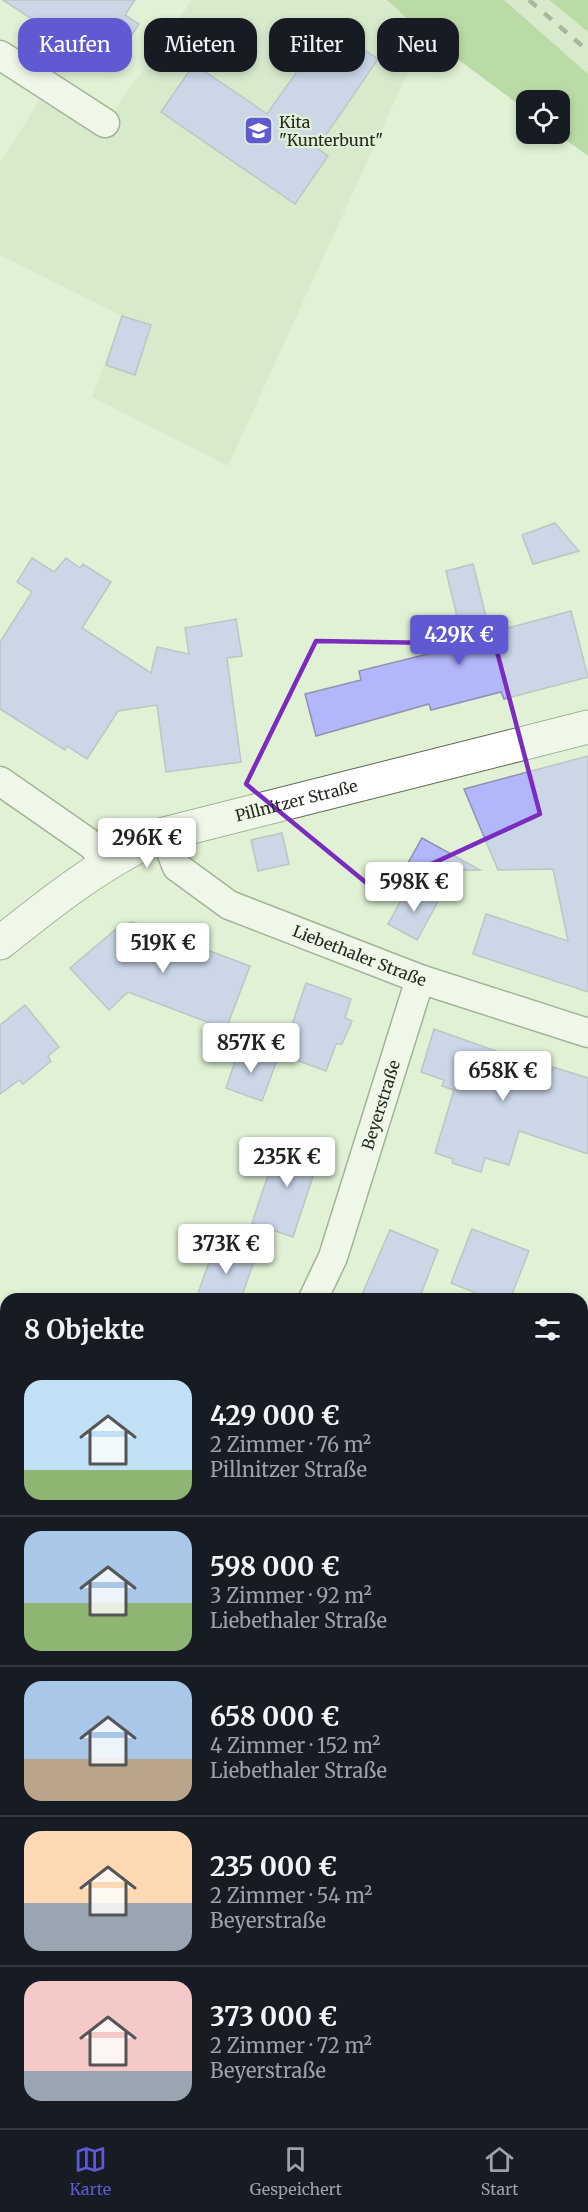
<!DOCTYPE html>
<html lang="de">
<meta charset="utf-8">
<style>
:root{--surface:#171b24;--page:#20242c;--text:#f1f3f6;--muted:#9ea1a6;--line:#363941;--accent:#605ad2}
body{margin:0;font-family:Merriweather,serif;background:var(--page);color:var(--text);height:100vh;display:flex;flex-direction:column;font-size:22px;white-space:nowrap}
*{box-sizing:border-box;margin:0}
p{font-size:20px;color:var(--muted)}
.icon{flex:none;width:33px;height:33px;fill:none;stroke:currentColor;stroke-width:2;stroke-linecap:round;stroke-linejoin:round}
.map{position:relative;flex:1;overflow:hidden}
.drawer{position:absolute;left:0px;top:1293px;width:588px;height:836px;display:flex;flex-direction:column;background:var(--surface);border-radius:18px 18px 0 0;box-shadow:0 3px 9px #0003}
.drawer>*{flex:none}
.banner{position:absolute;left:18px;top:18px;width:552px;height:54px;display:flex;gap:12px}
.controls{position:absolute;left:516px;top:90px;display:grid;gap:12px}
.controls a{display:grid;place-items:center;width:54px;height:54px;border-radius:12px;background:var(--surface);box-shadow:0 3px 9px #0003;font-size:30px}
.price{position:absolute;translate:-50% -51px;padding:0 14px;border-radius:6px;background:#fff;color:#222;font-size:20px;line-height:39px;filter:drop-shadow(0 2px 3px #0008)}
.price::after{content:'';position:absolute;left:50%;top:36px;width:18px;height:14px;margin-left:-9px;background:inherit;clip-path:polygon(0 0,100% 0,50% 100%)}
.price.current{background:var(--accent);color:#fff}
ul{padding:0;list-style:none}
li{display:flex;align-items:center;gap:18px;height:150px;padding:0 24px}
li+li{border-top:2px solid var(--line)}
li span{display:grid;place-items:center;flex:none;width:168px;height:120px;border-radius:18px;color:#555}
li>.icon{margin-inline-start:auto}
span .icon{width:72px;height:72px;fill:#fffc;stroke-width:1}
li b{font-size:26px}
h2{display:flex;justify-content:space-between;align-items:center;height:72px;padding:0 24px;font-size:26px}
.tag{padding:0 21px;border-radius:18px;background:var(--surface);box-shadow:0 3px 9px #0003;font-size:21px;line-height:54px}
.tag.current{background:var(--accent);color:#fff}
.menu{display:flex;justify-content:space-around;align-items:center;height:84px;border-top:2px solid var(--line);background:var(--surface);font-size:16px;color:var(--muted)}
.menu a{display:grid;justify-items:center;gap:3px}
.menu .current{color:var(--accent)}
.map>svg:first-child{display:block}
.built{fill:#cfe3c2}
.forest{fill:#8fc06d}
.building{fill:#b2b7fc;stroke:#9092ae;stroke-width:1.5}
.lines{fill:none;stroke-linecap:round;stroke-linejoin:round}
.service-casing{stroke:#5a6850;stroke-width:17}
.minor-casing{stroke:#5a6850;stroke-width:31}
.tertiary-casing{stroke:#5a6850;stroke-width:35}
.service{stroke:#fff;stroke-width:15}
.minor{stroke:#fff;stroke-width:28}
.tertiary{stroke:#fff;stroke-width:33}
.rail{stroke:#667060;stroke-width:4.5;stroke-dasharray:10 10;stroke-linecap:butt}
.marked{fill:none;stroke:#7b2cbf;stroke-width:4.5;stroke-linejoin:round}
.labels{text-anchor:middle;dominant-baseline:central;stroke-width:4.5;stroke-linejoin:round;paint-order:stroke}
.poi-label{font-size:16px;fill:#242a20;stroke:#e0f1d5;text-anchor:start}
.street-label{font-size:16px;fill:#242a20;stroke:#e0f1d5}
</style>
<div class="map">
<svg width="588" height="2128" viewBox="0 0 588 2128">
<rect width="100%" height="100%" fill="#e0f1d5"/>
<!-- built -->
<g class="built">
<path d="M192,0H387L425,35L228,466L92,397L122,316L0,255V163L41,98L97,135Z"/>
<path d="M504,0H549L588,32V74Z"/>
</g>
<!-- forest -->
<g class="forest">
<path d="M387,0H504L588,74V156L558,134L560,100H526V110L425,35Z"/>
<path d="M549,0H588V32Z"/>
</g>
<!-- building -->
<g class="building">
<path d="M3,0H135L125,15L139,24L109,70Z"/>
<path d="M329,26L378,59L317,148L328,156L295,204L161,112L194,64L267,114Z"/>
<path d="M122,316L151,325L135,375L106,365Z"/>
<path d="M555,523L579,551L533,564L522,535Z"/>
<path d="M32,558L54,572L66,558L80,568L83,564L111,582L82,628L151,673L157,647L189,654L185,628L236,619L242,656L227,658L241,762L166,772L157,705L118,711L87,759L67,746L65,750L0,709V642L32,592L17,582Z"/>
<path d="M473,564L490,633L571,611L588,677L504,699L501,692L431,710L429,704L316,736L305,694L361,680L359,671L464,645L446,571Z"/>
<path d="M588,756V992L473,954L486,914L568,941L553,869L498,870L464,789Z"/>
<path d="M282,833L289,864L258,871L251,840Z"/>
<path d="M422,838L480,870L423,871L408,863Z"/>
<path d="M408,888L440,898L417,940L388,924Z"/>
<path d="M132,922L250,966L226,1029L128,992L109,1010L70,968L120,926Z"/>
<path d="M306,983L351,999L345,1018L352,1021L342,1044H336L326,1071L282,1055Z"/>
<path d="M25,1005L59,1047L48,1056L51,1061L23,1084L19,1080L0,1094V1025Z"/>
<path d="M434,1029L552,1071L553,1067L588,1078V1154L519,1131L509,1165L485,1158L481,1172L452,1163L453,1159L435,1153L454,1090L442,1086L444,1080L421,1072Z"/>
<path d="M240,1047L277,1060L262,1101L226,1088Z"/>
<path d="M280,1139L321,1152L293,1237L252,1223Z"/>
<path d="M472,1229L529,1251L510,1299H491L451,1283Z"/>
<path d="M390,1230L438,1250L419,1299H360Z"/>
<path d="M215,1245L255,1258L241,1299H196Z"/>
</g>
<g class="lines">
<defs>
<path id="service" d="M0,2096L6,2097"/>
<g id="minor">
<path d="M0,55L105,123"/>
<path d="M0,781L92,845L107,863"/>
<path id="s1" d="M164,834L177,867L229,905L420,979L588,1033"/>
<path id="s2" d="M313,1299L333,1257L420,979"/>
<path d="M582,1456L588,1462"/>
<path d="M0,1699L6,1702"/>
<path d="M0,1823L6,1805"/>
<path d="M582,1965L588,1968"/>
</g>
<g id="tertiary">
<path id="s3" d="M0,943C51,902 104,860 164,834L588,727"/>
</g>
</defs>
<!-- service casing -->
<use href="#service" class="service-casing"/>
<!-- minor casing -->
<use href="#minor" class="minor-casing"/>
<!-- tertiary casing -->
<use href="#tertiary" class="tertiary-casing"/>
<!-- service -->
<use href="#service" class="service"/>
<!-- minor -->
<use href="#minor" class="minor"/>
<!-- tertiary -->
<use href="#tertiary" class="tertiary"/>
<!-- rail -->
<path class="rail" d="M529,0L588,51"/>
</g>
<!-- marked area -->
<path d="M0 0H588V2128H0ZM316,641L495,644L540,814L375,890L246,784Z" fill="#e0f1d5" fill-opacity=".55" fill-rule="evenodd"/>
<path class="marked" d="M316,641L495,644L540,814L375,890L246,784Z"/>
<!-- icons -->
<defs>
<symbol id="school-square" viewBox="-11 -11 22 22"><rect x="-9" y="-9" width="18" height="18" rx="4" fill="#605ad2" stroke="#e0f1d5"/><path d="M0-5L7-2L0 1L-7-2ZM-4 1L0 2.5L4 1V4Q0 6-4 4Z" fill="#fff"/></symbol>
</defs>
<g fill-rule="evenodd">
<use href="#school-square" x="242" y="114" width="33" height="33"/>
</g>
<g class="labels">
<!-- poi labels -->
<g class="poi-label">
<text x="279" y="122">Kita<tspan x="279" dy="18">"Kunterbunt"</tspan></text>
</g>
<!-- street labels -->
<g class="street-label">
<text stroke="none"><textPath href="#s3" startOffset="334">Pillnitzer Straße</textPath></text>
<text stroke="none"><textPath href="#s1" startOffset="240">Liebethaler Straße</textPath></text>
<text stroke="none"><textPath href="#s2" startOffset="206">Beyerstraße</textPath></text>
</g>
</g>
</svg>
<div class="controls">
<a><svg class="icon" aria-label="locate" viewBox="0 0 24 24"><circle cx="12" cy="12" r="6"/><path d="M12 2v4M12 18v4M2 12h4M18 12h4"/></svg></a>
</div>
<b class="price current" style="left:459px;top:666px">429K €</b>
<b class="price" style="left:147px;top:869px">296K €</b>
<b class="price" style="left:414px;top:913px">598K €</b>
<b class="price" style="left:163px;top:974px">519K €</b>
<b class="price" style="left:251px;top:1074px">857K €</b>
<b class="price" style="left:503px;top:1102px">658K €</b>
<b class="price" style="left:287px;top:1188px">235K €</b>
<b class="price" style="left:226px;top:1275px">373K €</b>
<div class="banner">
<a class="tag current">Kaufen</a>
<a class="tag">Mieten</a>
<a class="tag">Filter</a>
<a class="tag">Neu</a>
</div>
<section class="drawer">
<h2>8 Objekte<svg class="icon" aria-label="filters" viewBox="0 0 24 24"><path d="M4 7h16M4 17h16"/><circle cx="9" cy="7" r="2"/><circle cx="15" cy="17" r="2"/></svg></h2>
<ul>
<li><span style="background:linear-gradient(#bfe0f5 75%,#8fb573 0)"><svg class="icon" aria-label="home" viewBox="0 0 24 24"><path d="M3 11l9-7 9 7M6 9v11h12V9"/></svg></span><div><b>429 000 €</b><p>2 Zimmer · 76 m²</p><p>Pillnitzer Straße</p></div></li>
<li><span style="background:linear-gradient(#a9c7e8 60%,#8fb573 0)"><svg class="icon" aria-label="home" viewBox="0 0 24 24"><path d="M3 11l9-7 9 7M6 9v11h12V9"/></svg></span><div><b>598 000 €</b><p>3 Zimmer · 92 m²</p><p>Liebethaler Straße</p></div></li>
<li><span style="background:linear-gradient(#a9c7e8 65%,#b9a48a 0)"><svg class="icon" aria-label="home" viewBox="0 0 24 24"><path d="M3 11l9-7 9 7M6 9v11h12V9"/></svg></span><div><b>658 000 €</b><p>4 Zimmer · 152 m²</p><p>Liebethaler Straße</p></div></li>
<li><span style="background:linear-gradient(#ffd9b3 60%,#9aa5b1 0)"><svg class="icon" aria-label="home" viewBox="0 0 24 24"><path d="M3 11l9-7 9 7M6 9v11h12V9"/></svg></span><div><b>235 000 €</b><p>2 Zimmer · 54 m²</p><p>Beyerstraße</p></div></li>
<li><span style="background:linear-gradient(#f6c9c9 75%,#9aa5b1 0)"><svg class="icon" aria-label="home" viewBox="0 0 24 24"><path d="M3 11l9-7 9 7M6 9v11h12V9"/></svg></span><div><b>373 000 €</b><p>2 Zimmer · 72 m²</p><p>Beyerstraße</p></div></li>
</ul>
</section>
</div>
<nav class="menu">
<a class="current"><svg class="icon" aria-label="map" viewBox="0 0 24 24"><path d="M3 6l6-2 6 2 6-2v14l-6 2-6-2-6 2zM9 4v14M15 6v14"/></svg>Karte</a>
<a><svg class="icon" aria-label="saved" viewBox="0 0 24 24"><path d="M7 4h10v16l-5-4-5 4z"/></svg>Gespeichert</a>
<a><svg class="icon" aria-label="home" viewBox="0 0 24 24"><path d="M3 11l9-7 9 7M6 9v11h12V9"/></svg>Start</a>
</nav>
